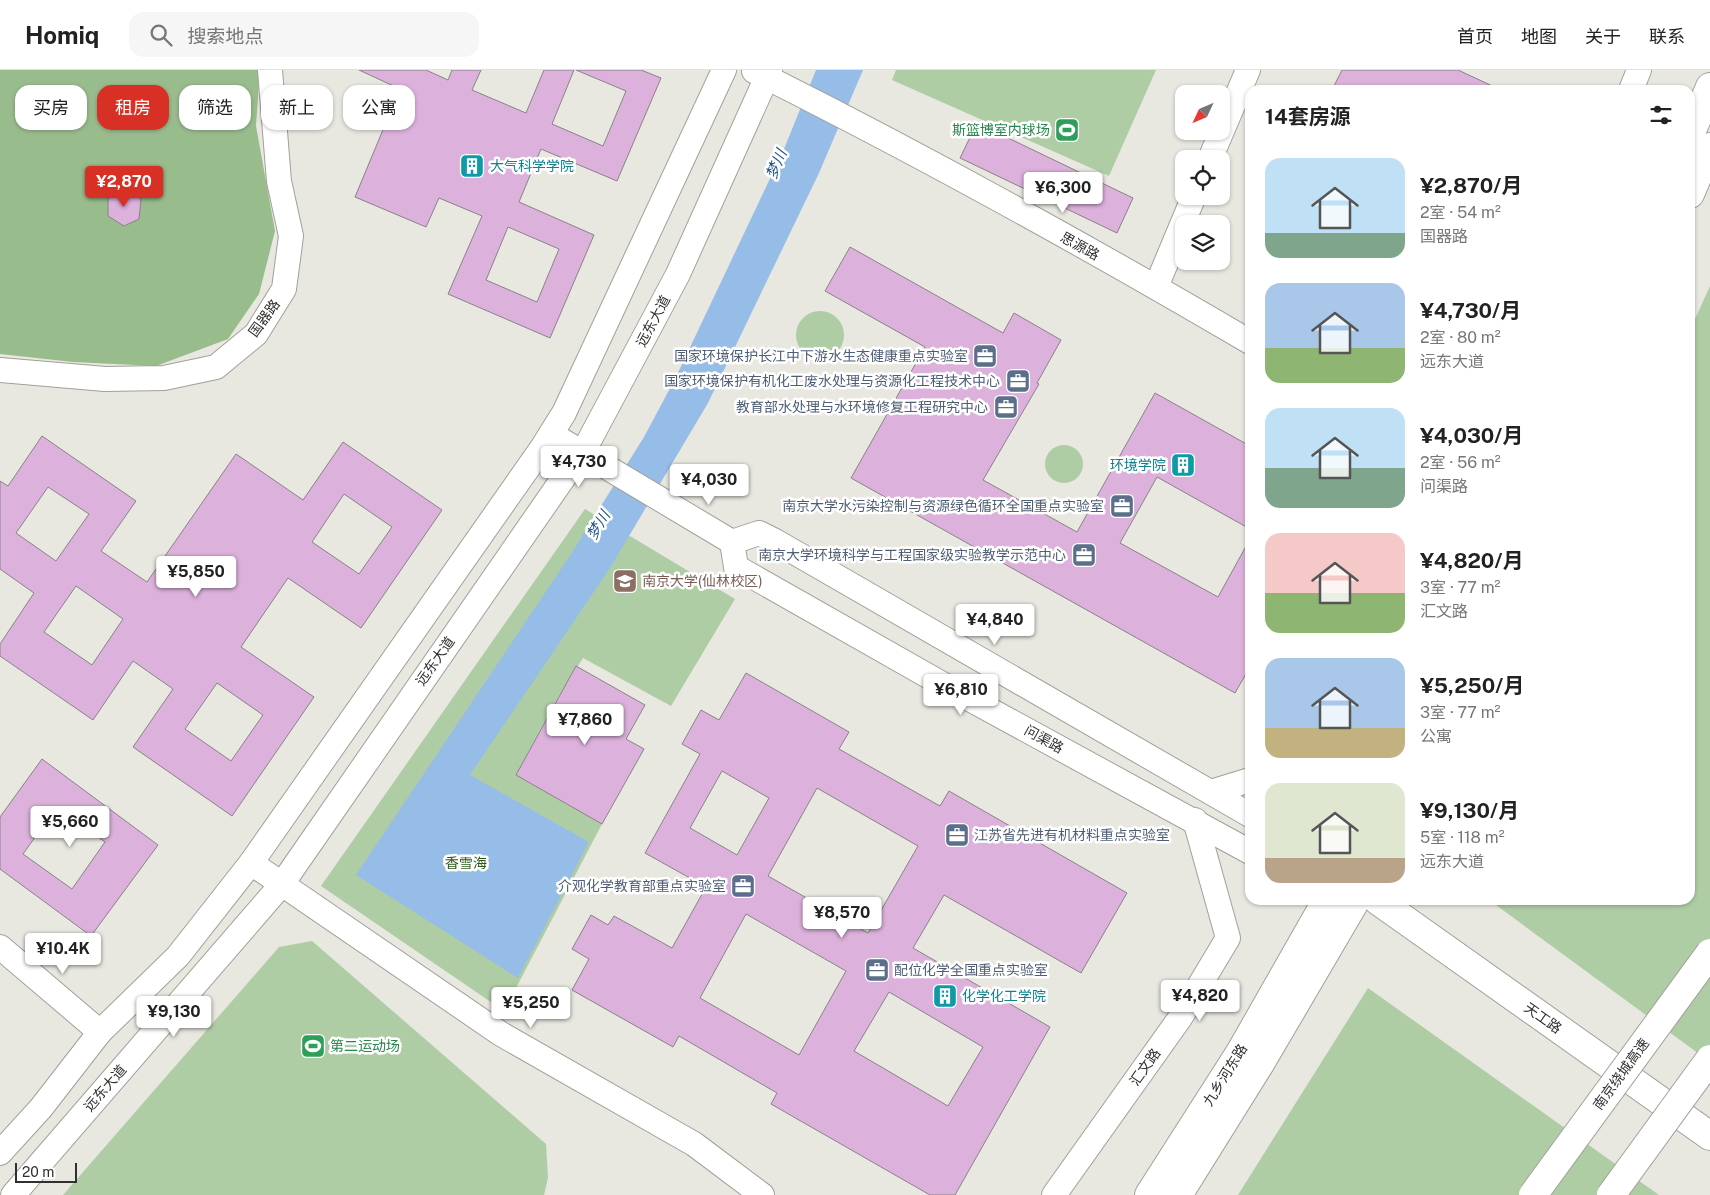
<!DOCTYPE html>
<html lang="zh">
<meta charset="utf-8">
<style>
:root{--surface:#fff;--page:#f6f6f6;--text:#222;--muted:#767676;--line:#e0e0e0;--accent:#d93025}
body{margin:0;font-family:"Public Sans","Noto Sans SC",sans-serif;background:var(--page);color:var(--text);height:100vh;display:flex;flex-direction:column;font-size:19px;white-space:nowrap}
*{box-sizing:border-box;margin:0}
p{font-size:16px;color:var(--muted)}
.icon{flex:none;width:28px;height:28px;fill:none;stroke:currentColor;stroke-width:2;stroke-linecap:round;stroke-linejoin:round}
.map{position:relative;flex:1;overflow:hidden}
.details{position:absolute;left:1245px;top:15px;width:450px;height:820px;display:flex;flex-direction:column;background:var(--surface);border-radius:15px;box-shadow:0 1px 4px #0004}
.details>*{flex:none}
.top-card{position:absolute;left:15px;top:15px;width:475px;height:45px;display:flex;gap:10px}
.needle{width:32px;rotate:226deg}
.tools{position:absolute;left:1175px;top:15px;display:grid;gap:10px}
.tools a{display:grid;place-items:center;width:55px;height:55px;border-radius:10px;background:var(--surface);box-shadow:0 1px 4px #0004;font-size:25px}
.scale{position:absolute;left:15px;bottom:12px;width:62px;box-sizing:border-box;padding-left:5px;border:2px solid #31302e;border-top:0;font-size:14px;line-height:18px;white-space:nowrap;color:#31302e;-webkit-text-stroke:4px #fff;paint-order:stroke}
.price{position:absolute;translate:-50% -42px;padding:0 11px;border-radius:5px;background:#fff;color:#222;font-size:16px;line-height:32px;filter:drop-shadow(0 1px 2px #0008)}
.price::after{content:'';position:absolute;left:50%;top:30px;width:15px;height:11px;margin-left:-8px;background:inherit;clip-path:polygon(0 0,100% 0,50% 100%)}
.price.on{background:var(--accent);color:#fff}
ul{padding:0;list-style:none}
li{display:flex;align-items:center;gap:15px;height:125px;padding:0 20px}
li span{display:grid;place-items:center;flex:none;width:140px;height:100px;border-radius:15px;color:#555}
li>.icon{margin-inline-start:auto}
span .icon{width:60px;height:60px;fill:#fffc;stroke-width:1}
li b{font-size:21px}
h2{display:flex;justify-content:space-between;align-items:center;height:60px;padding:0 20px;font-size:21px}
.tag{padding:0 18px;border-radius:15px;background:var(--surface);box-shadow:0 1px 4px #0004;font-size:18px;line-height:45px}
.tag.on{background:var(--accent);color:#fff}
header{display:flex;align-items:center;gap:30px;box-sizing:border-box;height:70px;padding:0 25px;background:var(--surface);border-bottom:1px solid var(--line)}
header strong{font-size:24px}
nav{display:flex;gap:28px;margin-inline-start:auto;font-size:18px}
.search{width:350px;height:45px;background:var(--page);display:flex;align-items:center;gap:12px;box-sizing:border-box;padding:0 18px;border-radius:15px;color:var(--muted);font-size:19px}
.map>svg:first-child{display:block}
.green{fill:#afcda4}
.forest{fill:#99bc8d}
.water{fill:#96bce8}
.building{fill:#dcb1dc;stroke:#888388;fill-rule:evenodd}
.lines{fill:none;stroke-linecap:round;stroke-linejoin:round}
.minor-casing{stroke:#a1a099;stroke-width:26}
.tertiary-casing{stroke:#a1a099;stroke-width:30}
.secondary-casing{stroke:#a1a099;stroke-width:30}
.minor{stroke:#fff;stroke-width:24}
.tertiary{stroke:#fff;stroke-width:28}
.secondary{stroke:#fff;stroke-width:28}
.motorway-bridge-casing{stroke:#a1a099;stroke-width:30;stroke-linecap:butt}
.motorway-bridge{stroke:#fff;stroke-width:28}
.labels{text-anchor:middle;dominant-baseline:central;stroke-width:5;stroke-linejoin:round;paint-order:stroke}
.leisure-label{font-size:14px;fill:#27864d;stroke:#fff;text-anchor:end}
.culture-label{font-size:14px;fill:#0d838f;stroke:#fff;text-anchor:start}
.street-label{font-size:14px;fill:#31302e;stroke:#fff}
.service-label{font-size:14px;fill:#4e5e75;stroke:#fff;text-anchor:end}
.education-label{font-size:14px;fill:#785e54;stroke:#fff;text-anchor:start}
.park-label{font-size:14px;fill:#2b5718;stroke:#fff}
.water-label{font-size:15px;font-style:italic;fill:#1f538a;stroke:#fff}
</style>
<header>
<strong>Homiq</strong>
<div class="search"><svg class="icon" aria-label="search" viewBox="0 0 24 24"><circle cx="10" cy="10" r="6"/><path d="M15 15l6 6"/></svg>搜索地点</div>
<nav><a>首页</a><a>地图</a><a>关于</a><a>联系</a></nav>
</header>
<div class="map">
<svg width="1710" height="1125" viewBox="0 0 1710 1125">
<rect width="100%" height="100%" fill="#e8e7e0"/>
<!-- green -->
<g class="green">
<path d="M896,0H1156L1109,106L892,10Z"/>
<path d="M1710,216V992L1489,830H1690V260Z"/>
<circle cx="820" cy="265" r="24"/>
<circle cx="1064" cy="394" r="19"/>
<path d="M585,439L735,529L671,636L583,588L560,624L516,705L602,754L504,941L321,816Z"/>
<path d="M312,871L546,1074L548,1108L544,1125H63L279,877Z"/>
<path d="M1368,918L1659,1125H1238Z"/>
</g>
<!-- forest -->
<path class="forest" d="M0,0H260L256,56L275,161L259,224L228,269L156,296L73,292L0,284Z"/>
<!-- water -->
<path class="water" d="M816,0H863L819,103L708,333L610,498L470,705L589,772L518,908L356,805L571,484L644,367L676,307L784,79Z"/>
<!-- building -->
<g class="building">
<path d="M359,0H426L448,10L452,0H481L472,20L526,43L544,0H574L552,54L603,76L626,21L576,0H641L661,8L617,111L541,79L519,132L594,165L550,268L448,224L482,146L439,128L426,157L355,127L400,19ZM508,157L559,179L537,232L486,210Z"/>
<path d="M1342,0H1458L1501,20H1332Z"/>
<path d="M977,53L1133,128L1117,163L960,88Z"/>
<path d="M125,119L141,129L139,149L124,156L108,146V129Z"/>
<path d="M850,177L1003,263L1014,243L1061,270L1037,313L1039,314L983,410L1077,462L1155,323L1250,376V459L1157,407L1120,473L1218,527L1250,469V597L1235,623L851,408L925,277L825,221Z"/>
<path d="M42,366L136,431L101,481L147,512L236,384L303,430L343,372L442,440L361,558L288,508L241,577L314,627L232,746L133,677L173,619L133,591L93,650L0,586V574L34,523L0,499V411L8,416ZM48,417L89,444L56,491L16,463ZM344,424L392,457L359,504L312,472ZM76,516L123,549L92,595L44,562ZM217,613L263,645L231,691L185,659Z"/>
<path d="M576,596L645,635L626,669L644,679L602,754L516,705Z"/>
<path d="M746,603L849,662L839,679L940,736L949,721L1127,823L1081,903L944,825L913,878L1050,957L955,1125H930L771,1034L777,1023L679,966L673,977L572,920L589,889L572,879L591,845L608,855L614,846L672,878L706,817L645,783L700,684L682,674L701,640L719,650ZM722,701L769,728L737,785L690,758ZM817,718L918,776L868,863L768,806ZM746,844L846,901L799,985L700,928ZM889,922L983,977L948,1036L854,981Z"/>
<path d="M42,689L158,775L91,866L0,799V747ZM57,737L105,772L72,819L23,784Z"/>
</g>
<g class="lines">
<defs>
<g id="minor">
<path d="M754,1C922,85 1088,177 1250,272"/>
<path d="M1631,20L1639,0"/>
<path d="M1210,89L1248,0"/>
<path d="M1156,217L1194,126"/>
<path d="M0,300L105,309L164,308L216,297L256,264L284,219L291,166L279,111L270,0"/>
<path d="M551,364L732,472L759,463L775,471L1250,745"/>
<path d="M732,472L736,497L944,615L1250,782"/>
<path d="M1211,722L1250,710"/>
<path d="M251,793L501,964L694,1074L762,1125"/>
<path d="M0,877L100,962"/>
<path d="M0,1083L41,1038L100,962L178,886L251,793L542,378L564,343L724,0"/>
<path d="M13,1125L282,814L589,371L678,204L770,0"/>
<path d="M1054,1125L1180,948L1228,868L1195,750"/>
</g>
<path id="tertiary" d="M1377,830L1710,1066"/>
<g id="secondary">
<path d="M1690,65L1710,17"/>
<path d="M1690,124L1710,77"/>
<path d="M1149,1125L1241,981L1327,830"/>
<path d="M1178,1125L1261,992L1356,830"/>
</g>
</defs>
<!-- minor casing -->
<use href="#minor" class="minor-casing"/>
<!-- tertiary casing -->
<use href="#tertiary" class="tertiary-casing"/>
<!-- secondary casing -->
<use href="#secondary" class="secondary-casing"/>
<!-- minor -->
<use href="#minor" class="minor"/>
<!-- tertiary -->
<use href="#tertiary" class="tertiary"/>
<!-- secondary -->
<use href="#secondary" class="secondary"/>
<defs>
<g id="motorway-bridge">
<path d="M1533,1125L1710,883"/>
<path d="M1611,1125L1710,989"/>
</g>
</defs>
<!-- motorway-bridge casing -->
<use href="#motorway-bridge" class="motorway-bridge-casing"/>
<!-- motorway-bridge -->
<use href="#motorway-bridge" class="motorway-bridge"/>
</g>
<!-- icons -->
<defs>
<symbol id="stadium-square" viewBox="-11 -11 22 22"><rect x="-9" y="-9" width="18" height="18" rx="4" fill="#2e9e5b" stroke="#fff"/><path d="M0-5a6.5 5 0 1 0 0 10a6.5 5 0 1 0 0-10ZM-3.5-1.8h7v3.6h-7Z" fill="#fff"/></symbol>
<symbol id="building-square" viewBox="-11 -11 22 22"><rect x="-9" y="-9" width="18" height="18" rx="4" fill="#0f9aa8" stroke="#fff"/><path d="M-4-6H4V6H1V3H-1V6H-4ZM-2.5-4.3h1.7v1.8h-1.7ZM.8-4.3h1.7v1.8H.8ZM-2.5-1h1.7V.8h-1.7ZM.8-1h1.7V.8H.8Z" fill="#fff"/></symbol>
<symbol id="office-square" viewBox="-11 -11 22 22"><rect x="-9" y="-9" width="18" height="18" rx="4" fill="#5c6f8a" stroke="#fff"/><path d="M-6-3h4V-5.5h4V-3h4V5H-6ZM-1-4.5V-3h2v-1.5ZM-6 0V1H6V0Z" fill="#fff"/></symbol>
<symbol id="university-square" viewBox="-11 -11 22 22"><rect x="-9" y="-9" width="18" height="18" rx="4" fill="#8d6e63" stroke="#fff"/><path d="M0-5L7-2L0 1L-7-2ZM-4 1L0 2.5L4 1V4Q0 6-4 4Z" fill="#fff"/></symbol>
</defs>
<g fill-rule="evenodd">
<use href="#stadium-square" x="1053" y="46" width="28" height="28"/>
<use href="#building-square" x="458" y="82" width="28" height="28"/>
<use href="#office-square" x="971" y="272" width="28" height="28"/>
<use href="#office-square" x="1004" y="297" width="28" height="28"/>
<use href="#office-square" x="992" y="323" width="28" height="28"/>
<use href="#building-square" x="1169" y="381" width="28" height="28"/>
<use href="#office-square" x="1108" y="422" width="28" height="28"/>
<use href="#office-square" x="1070" y="471" width="28" height="28"/>
<use href="#university-square" x="611" y="497" width="28" height="28"/>
<use href="#office-square" x="943" y="751" width="28" height="28"/>
<use href="#office-square" x="729" y="802" width="28" height="28"/>
<use href="#office-square" x="863" y="886" width="28" height="28"/>
<use href="#building-square" x="931" y="912" width="28" height="28"/>
<use href="#stadium-square" x="299" y="962" width="28" height="28"/>
</g>
<g class="labels">
<!-- leisure labels -->
<g class="leisure-label">
<text x="1050" y="60">斯篮博室内球场</text>
<text x="330" y="976" text-anchor="start">第二运动场</text>
</g>
<!-- culture labels -->
<g class="culture-label">
<text x="490" y="96">大气科学学院</text>
<text x="1166" y="395" text-anchor="end">环境学院</text>
<text x="962" y="926">化学化工学院</text>
</g>
<!-- street labels -->
<g class="street-label">
<text transform="translate(1080 176) rotate(29)">思源路</text>
<text transform="translate(264 248) rotate(-54)">国器路</text>
<text transform="translate(653 251) rotate(-62)">远东大道</text>
<text transform="translate(435 591) rotate(-55)">远东大道</text>
<text transform="translate(1044 669) rotate(29)">问渠路</text>
<text transform="translate(1543 948) rotate(35)">天工路</text>
<text transform="translate(1145 997) rotate(-55)">汇文路</text>
<text transform="translate(1621 1004) rotate(-54)">南京绕城高速</text>
<text transform="translate(1225 1005) rotate(-58)">九乡河东路</text>
<text transform="translate(105 1018) rotate(-49)">远东大道</text>
</g>
<!-- service labels -->
<g class="service-label">
<text x="968" y="286">国家环境保护长江中下游水生态健康重点实验室</text>
<text x="1000" y="311">国家环境保护有机化工废水处理与资源化工程技术中心</text>
<text x="988" y="337">教育部水处理与水环境修复工程研究中心</text>
<text x="1104" y="436">南京大学水污染控制与资源绿色循环全国重点实验室</text>
<text x="1066" y="485">南京大学环境科学与工程国家级实验教学示范中心</text>
<text x="974" y="765" text-anchor="start">江苏省先进有机材料重点实验室</text>
<text x="726" y="816">介观化学教育部重点实验室</text>
<text x="894" y="900" text-anchor="start">配位化学全国重点实验室</text>
</g>
<!-- education labels -->
<g class="education-label">
<text x="642" y="511">南京大学(仙林校区)</text>
</g>
<!-- park labels -->
<g class="park-label">
<text x="466" y="793">香雪海</text>
</g>
<!-- water labels -->
<g class="water-label">
<text transform="translate(776 94) rotate(-67)">梦川</text>
<text transform="translate(598 455) rotate(-59)">梦川</text>
</g>
</g>
</svg>
<div class="tools">
<a><svg class="needle" viewBox="-14 -14 28 28"><path d="M0-13l5 13h-10z" fill="#e53935"/><path d="M0 13l5-13h-10z" fill="#767676"/></svg></a>
<a><svg class="icon" aria-label="locate" viewBox="0 0 24 24"><circle cx="12" cy="12" r="6"/><path d="M12 2v4M12 18v4M2 12h4M18 12h4"/></svg></a>
<a><svg class="icon" aria-label="layers" viewBox="0 0 24 24"><path d="M12 4l9 5-9 5-9-5zM3 14l9 5 9-5"/></svg></a>
</div>
<div class="scale">20 m</div>
<b class="price on" style="left:124px;top:138px">¥2,870</b>
<b class="price" style="left:1063px;top:144px">¥6,300</b>
<b class="price" style="left:579px;top:418px">¥4,730</b>
<b class="price" style="left:709px;top:436px">¥4,030</b>
<b class="price" style="left:196px;top:528px">¥5,850</b>
<b class="price" style="left:995px;top:576px">¥4,840</b>
<b class="price" style="left:961px;top:646px">¥6,810</b>
<b class="price" style="left:585px;top:676px">¥7,860</b>
<b class="price" style="left:70px;top:778px">¥5,660</b>
<b class="price" style="left:842px;top:869px">¥8,570</b>
<b class="price" style="left:63px;top:905px">¥10.4K</b>
<b class="price" style="left:1200px;top:952px">¥4,820</b>
<b class="price" style="left:531px;top:959px">¥5,250</b>
<b class="price" style="left:174px;top:968px">¥9,130</b>
<div class="top-card">
<a class="tag">买房</a>
<a class="tag on">租房</a>
<a class="tag">筛选</a>
<a class="tag">新上</a>
<a class="tag">公寓</a>
</div>
<section class="details">
<h2>14套房源<svg class="icon" aria-label="filters" viewBox="0 0 24 24"><path d="M4 7h16M4 17h16"/><circle cx="9" cy="7" r="2"/><circle cx="15" cy="17" r="2"/></svg></h2>
<ul>
<li><span style="background:linear-gradient(#bfe0f5 75%,#7fa58c 0)"><svg class="icon" aria-label="home" viewBox="0 0 24 24"><path d="M3 11l9-7 9 7M6 9v11h12V9"/></svg></span><div><b>¥2,870/月</b><p>2室 · 54 m²</p><p>国器路</p></div></li>
<li><span style="background:linear-gradient(#a9c7e8 65%,#8fb573 0)"><svg class="icon" aria-label="home" viewBox="0 0 24 24"><path d="M3 11l9-7 9 7M6 9v11h12V9"/></svg></span><div><b>¥4,730/月</b><p>2室 · 80 m²</p><p>远东大道</p></div></li>
<li><span style="background:linear-gradient(#bfe0f5 60%,#7fa58c 0)"><svg class="icon" aria-label="home" viewBox="0 0 24 24"><path d="M3 11l9-7 9 7M6 9v11h12V9"/></svg></span><div><b>¥4,030/月</b><p>2室 · 56 m²</p><p>问渠路</p></div></li>
<li><span style="background:linear-gradient(#f6c9c9 60%,#8fb573 0)"><svg class="icon" aria-label="home" viewBox="0 0 24 24"><path d="M3 11l9-7 9 7M6 9v11h12V9"/></svg></span><div><b>¥4,820/月</b><p>3室 · 77 m²</p><p>汇文路</p></div></li>
<li><span style="background:linear-gradient(#a9c7e8 70%,#c2b280 0)"><svg class="icon" aria-label="home" viewBox="0 0 24 24"><path d="M3 11l9-7 9 7M6 9v11h12V9"/></svg></span><div><b>¥5,250/月</b><p>3室 · 77 m²</p><p>公寓</p></div></li>
<li><span style="background:linear-gradient(#dfe7d0 75%,#b9a48a 0)"><svg class="icon" aria-label="home" viewBox="0 0 24 24"><path d="M3 11l9-7 9 7M6 9v11h12V9"/></svg></span><div><b>¥9,130/月</b><p>5室 · 118 m²</p><p>远东大道</p></div></li>
</ul>
</section>
</div>
